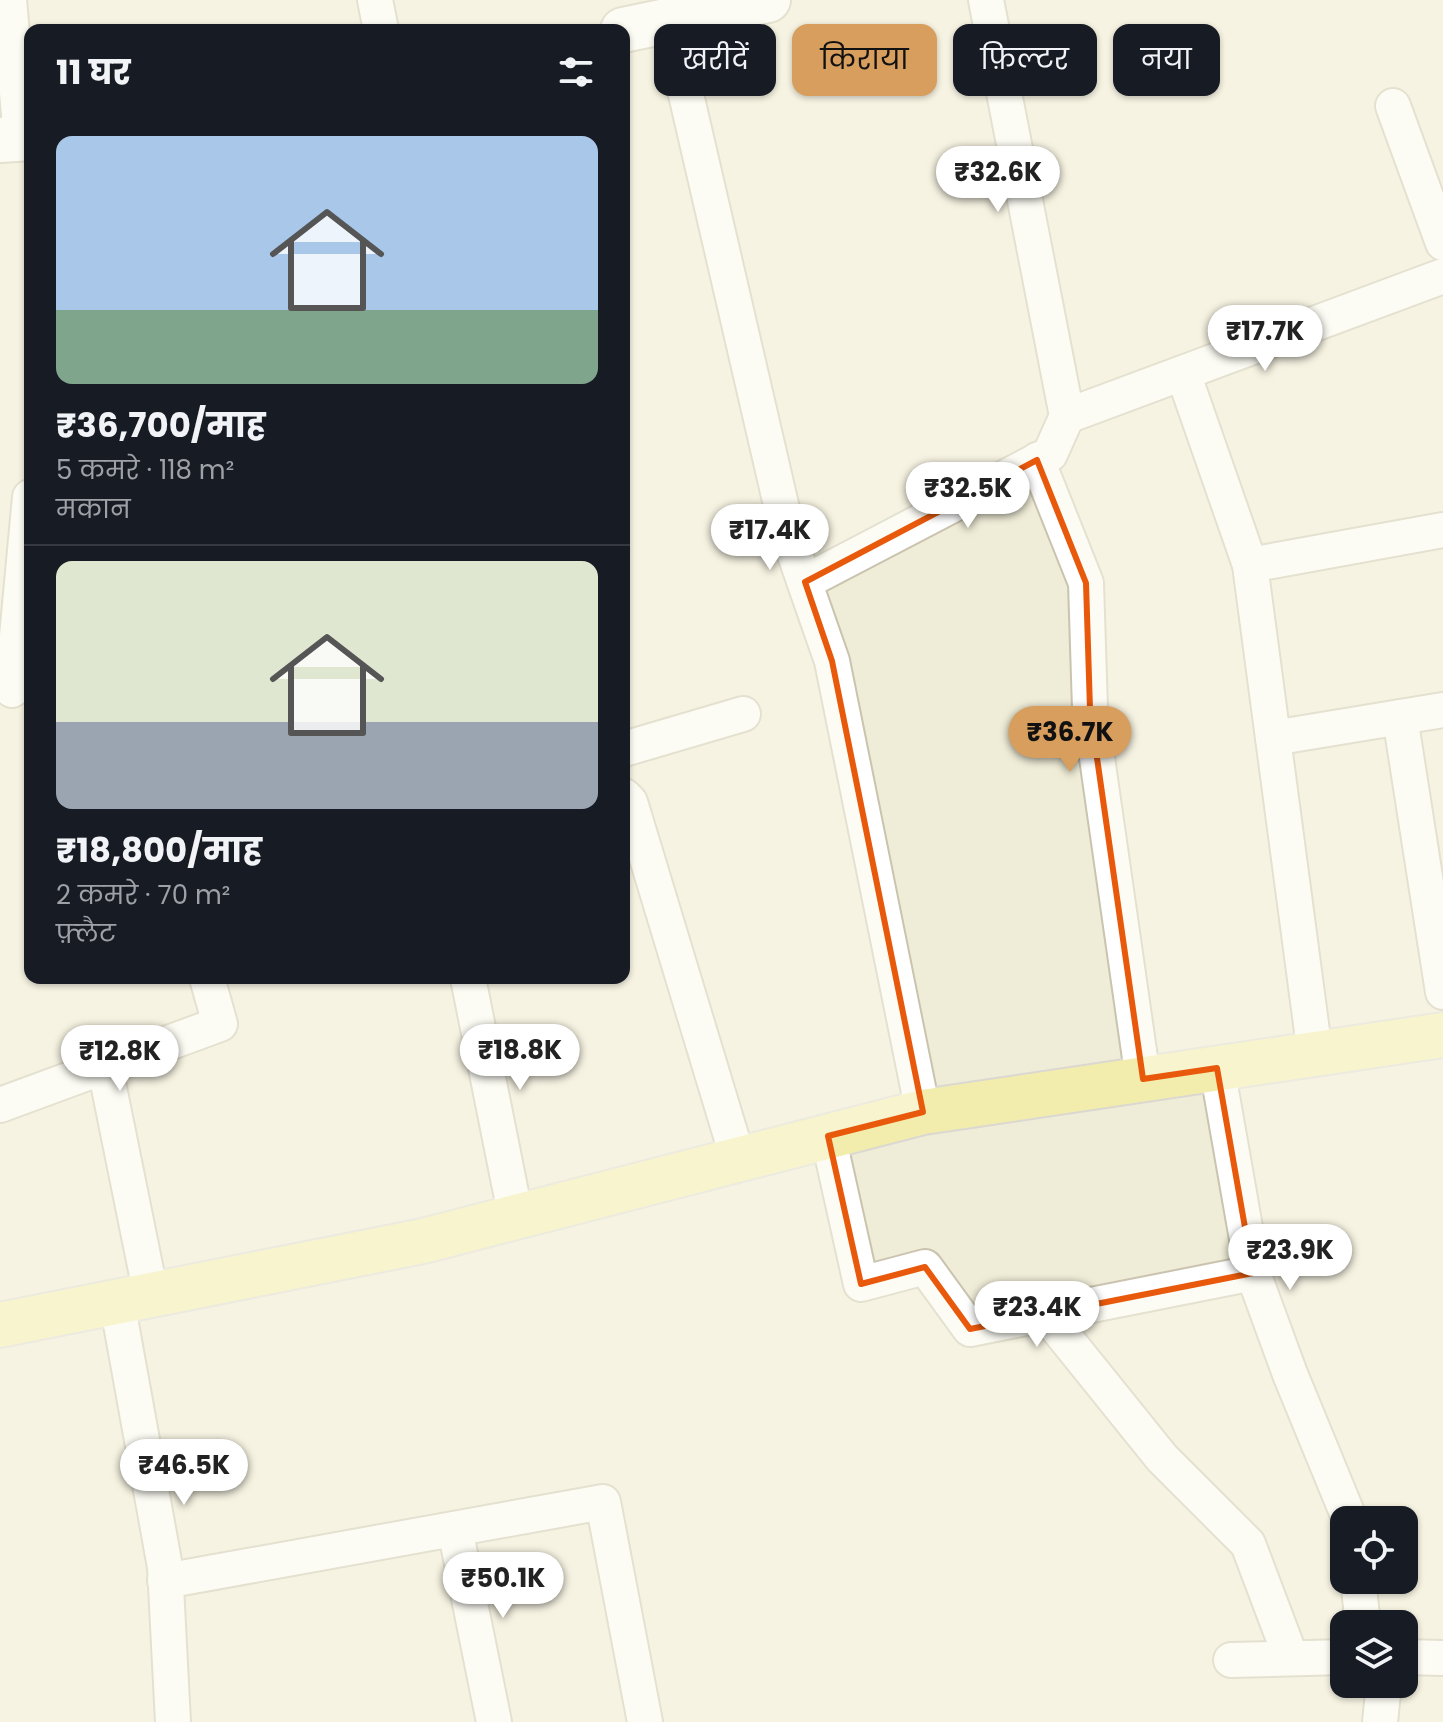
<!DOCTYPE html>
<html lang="hi">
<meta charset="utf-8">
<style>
:root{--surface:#171b24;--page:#20242c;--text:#f1f3f6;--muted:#9ea1a6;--line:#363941;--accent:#d79e5e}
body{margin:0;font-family:Poppins,"Noto Sans Devanagari",sans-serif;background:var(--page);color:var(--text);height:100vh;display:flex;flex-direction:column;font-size:30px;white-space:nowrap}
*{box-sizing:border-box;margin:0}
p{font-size:26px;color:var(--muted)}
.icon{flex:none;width:44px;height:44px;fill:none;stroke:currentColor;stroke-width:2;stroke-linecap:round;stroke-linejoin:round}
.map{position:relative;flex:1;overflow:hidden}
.panel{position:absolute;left:24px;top:24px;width:606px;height:960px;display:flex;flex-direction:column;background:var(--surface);border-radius:16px;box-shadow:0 2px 6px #0004}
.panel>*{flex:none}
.hud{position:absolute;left:654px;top:24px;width:668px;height:72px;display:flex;gap:16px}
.tools{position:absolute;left:1330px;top:1506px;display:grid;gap:16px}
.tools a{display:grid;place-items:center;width:88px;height:88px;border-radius:16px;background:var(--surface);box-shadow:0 2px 6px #0004;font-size:40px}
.price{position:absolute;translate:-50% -68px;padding:0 18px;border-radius:28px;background:#fff;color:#222;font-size:26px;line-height:52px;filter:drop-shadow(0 2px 4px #0008)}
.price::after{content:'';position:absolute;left:50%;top:48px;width:24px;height:18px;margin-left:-12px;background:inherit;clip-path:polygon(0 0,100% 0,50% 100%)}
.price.current{background:var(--accent);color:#111}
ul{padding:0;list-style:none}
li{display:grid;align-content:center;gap:16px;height:424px;padding:0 32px}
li+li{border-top:2px solid var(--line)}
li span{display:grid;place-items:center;height:248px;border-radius:16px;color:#555}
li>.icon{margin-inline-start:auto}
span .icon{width:144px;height:144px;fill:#fffc;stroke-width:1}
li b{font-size:34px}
h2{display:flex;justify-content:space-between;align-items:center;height:96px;padding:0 32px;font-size:34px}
.chip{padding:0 28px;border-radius:16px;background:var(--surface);box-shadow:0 2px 6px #0004;font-size:28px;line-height:72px}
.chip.current{background:var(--accent);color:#111}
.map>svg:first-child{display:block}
.residential{fill:#efecd7;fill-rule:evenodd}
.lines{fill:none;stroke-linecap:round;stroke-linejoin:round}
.minor-casing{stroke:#cac3af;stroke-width:38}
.tertiary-casing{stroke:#cac3af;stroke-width:48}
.primary-casing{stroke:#dbd8d2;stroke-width:48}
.minor{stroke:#fff;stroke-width:34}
.tertiary{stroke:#fff;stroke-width:44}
.primary{stroke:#f2edac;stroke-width:44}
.marked{fill:none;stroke:#e8590c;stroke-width:6;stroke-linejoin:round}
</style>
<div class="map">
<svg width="1443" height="1722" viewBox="0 0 1443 1722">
<rect width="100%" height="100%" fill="#fbf9eb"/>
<!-- residential -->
<path class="residential" d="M0,0H1443V1722H0ZM30,30H624V978H30ZM1344,1520H1404V1580H1344ZM1344,1624H1404V1684H1344Z"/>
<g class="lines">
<defs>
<g id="minor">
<path d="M9,0L21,138"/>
<path d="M375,0L381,30"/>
<path d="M669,21L788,535L832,661L923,1112"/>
<path d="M1393,106L1443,243"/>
<path d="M1183,373L1250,565L1315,1054"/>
<path d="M1067,416L1443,276"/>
<path d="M1037,460L1086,583L1090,709L1143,1079"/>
<path d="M1250,565L1443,530"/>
<path d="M805,582L1050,454L1067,416L986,0"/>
<path d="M12,690L30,497"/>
<path d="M1400,717L1443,992"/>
<path d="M1273,738L1443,710"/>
<path d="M624,749L743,714"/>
<path d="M624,796L630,802L738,1159"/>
<path d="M468,978L516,1218"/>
<path d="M105,1068L151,1295"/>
<path d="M1217,1068L1253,1273L1290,1374L1350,1520"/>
<path d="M0,1105L220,1024L207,978"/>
<path d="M828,1136L861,1284L925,1267L970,1329L1046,1314L1162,1458L1248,1544L1291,1658"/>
<path d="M117,1302L165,1567L173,1722"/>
<path d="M1046,1314L1253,1273"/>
<path d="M455,1529L494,1722"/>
<path d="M1358,1580L1363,1624"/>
<path d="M165,1581L603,1502L645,1722"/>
<path d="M1404,1657L1443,1658"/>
<path d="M1231,1660L1344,1657"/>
<path d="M1380,1722L1384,1684"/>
</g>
<g id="tertiary">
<path d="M623,30L768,0"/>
<path d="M0,140L30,138"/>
</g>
<path id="primary" d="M0,1325L423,1241L923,1112L1443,1035"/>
</defs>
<!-- minor casing -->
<use href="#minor" class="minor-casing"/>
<!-- tertiary casing -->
<use href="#tertiary" class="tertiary-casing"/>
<!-- primary casing -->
<use href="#primary" class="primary-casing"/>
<!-- minor -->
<use href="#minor" class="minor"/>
<!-- tertiary -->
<use href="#tertiary" class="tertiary"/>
<!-- primary -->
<use href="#primary" class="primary"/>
</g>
<!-- marked area -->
<path d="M0 0H1443V1722H0ZM1037,460L1086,583L1090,709L1143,1079L1217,1068L1253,1273L970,1329L925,1267L861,1284L828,1136L923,1112L832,661L805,582Z" fill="#fbf9eb" fill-opacity=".55" fill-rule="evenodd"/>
<path class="marked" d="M1037,460L1086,583L1090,709L1143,1079L1217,1068L1253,1273L970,1329L925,1267L861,1284L828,1136L923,1112L832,661L805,582Z"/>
</svg>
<div class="tools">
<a><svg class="icon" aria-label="locate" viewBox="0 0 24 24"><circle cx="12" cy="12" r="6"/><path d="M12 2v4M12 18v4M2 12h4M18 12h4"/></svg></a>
<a><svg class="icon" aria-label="layers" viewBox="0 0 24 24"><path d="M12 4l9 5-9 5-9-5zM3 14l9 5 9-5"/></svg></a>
</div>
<b class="price" style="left:998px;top:214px">₹32.6K</b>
<b class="price" style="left:1265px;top:373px">₹17.7K</b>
<b class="price" style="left:968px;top:530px">₹32.5K</b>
<b class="price" style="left:770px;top:572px">₹17.4K</b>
<b class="price current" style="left:1070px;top:774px">₹36.7K</b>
<b class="price" style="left:520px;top:1092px">₹18.8K</b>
<b class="price" style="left:120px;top:1093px">₹12.8K</b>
<b class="price" style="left:1290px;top:1292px">₹23.9K</b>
<b class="price" style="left:1037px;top:1349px">₹23.4K</b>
<b class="price" style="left:184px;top:1507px">₹46.5K</b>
<b class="price" style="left:503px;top:1620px">₹50.1K</b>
<div class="hud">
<a class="chip">खरीदें</a>
<a class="chip current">किराया</a>
<a class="chip">फ़िल्टर</a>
<a class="chip">नया</a>
</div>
<section class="panel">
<h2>11 घर<svg class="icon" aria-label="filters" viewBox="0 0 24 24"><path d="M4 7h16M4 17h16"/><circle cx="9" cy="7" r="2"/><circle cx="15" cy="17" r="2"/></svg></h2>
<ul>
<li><span style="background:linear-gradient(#a9c7e8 70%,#7fa58c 0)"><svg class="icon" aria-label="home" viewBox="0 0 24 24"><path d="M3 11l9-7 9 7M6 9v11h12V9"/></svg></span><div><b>₹36,700/माह</b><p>5 कमरे · 118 m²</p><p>मकान</p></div></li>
<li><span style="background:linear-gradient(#dfe7d0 65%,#9aa5b1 0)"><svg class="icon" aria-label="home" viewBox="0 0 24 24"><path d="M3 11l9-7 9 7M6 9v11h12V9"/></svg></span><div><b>₹18,800/माह</b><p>2 कमरे · 70 m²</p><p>फ़्लैट</p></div></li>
</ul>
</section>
</div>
